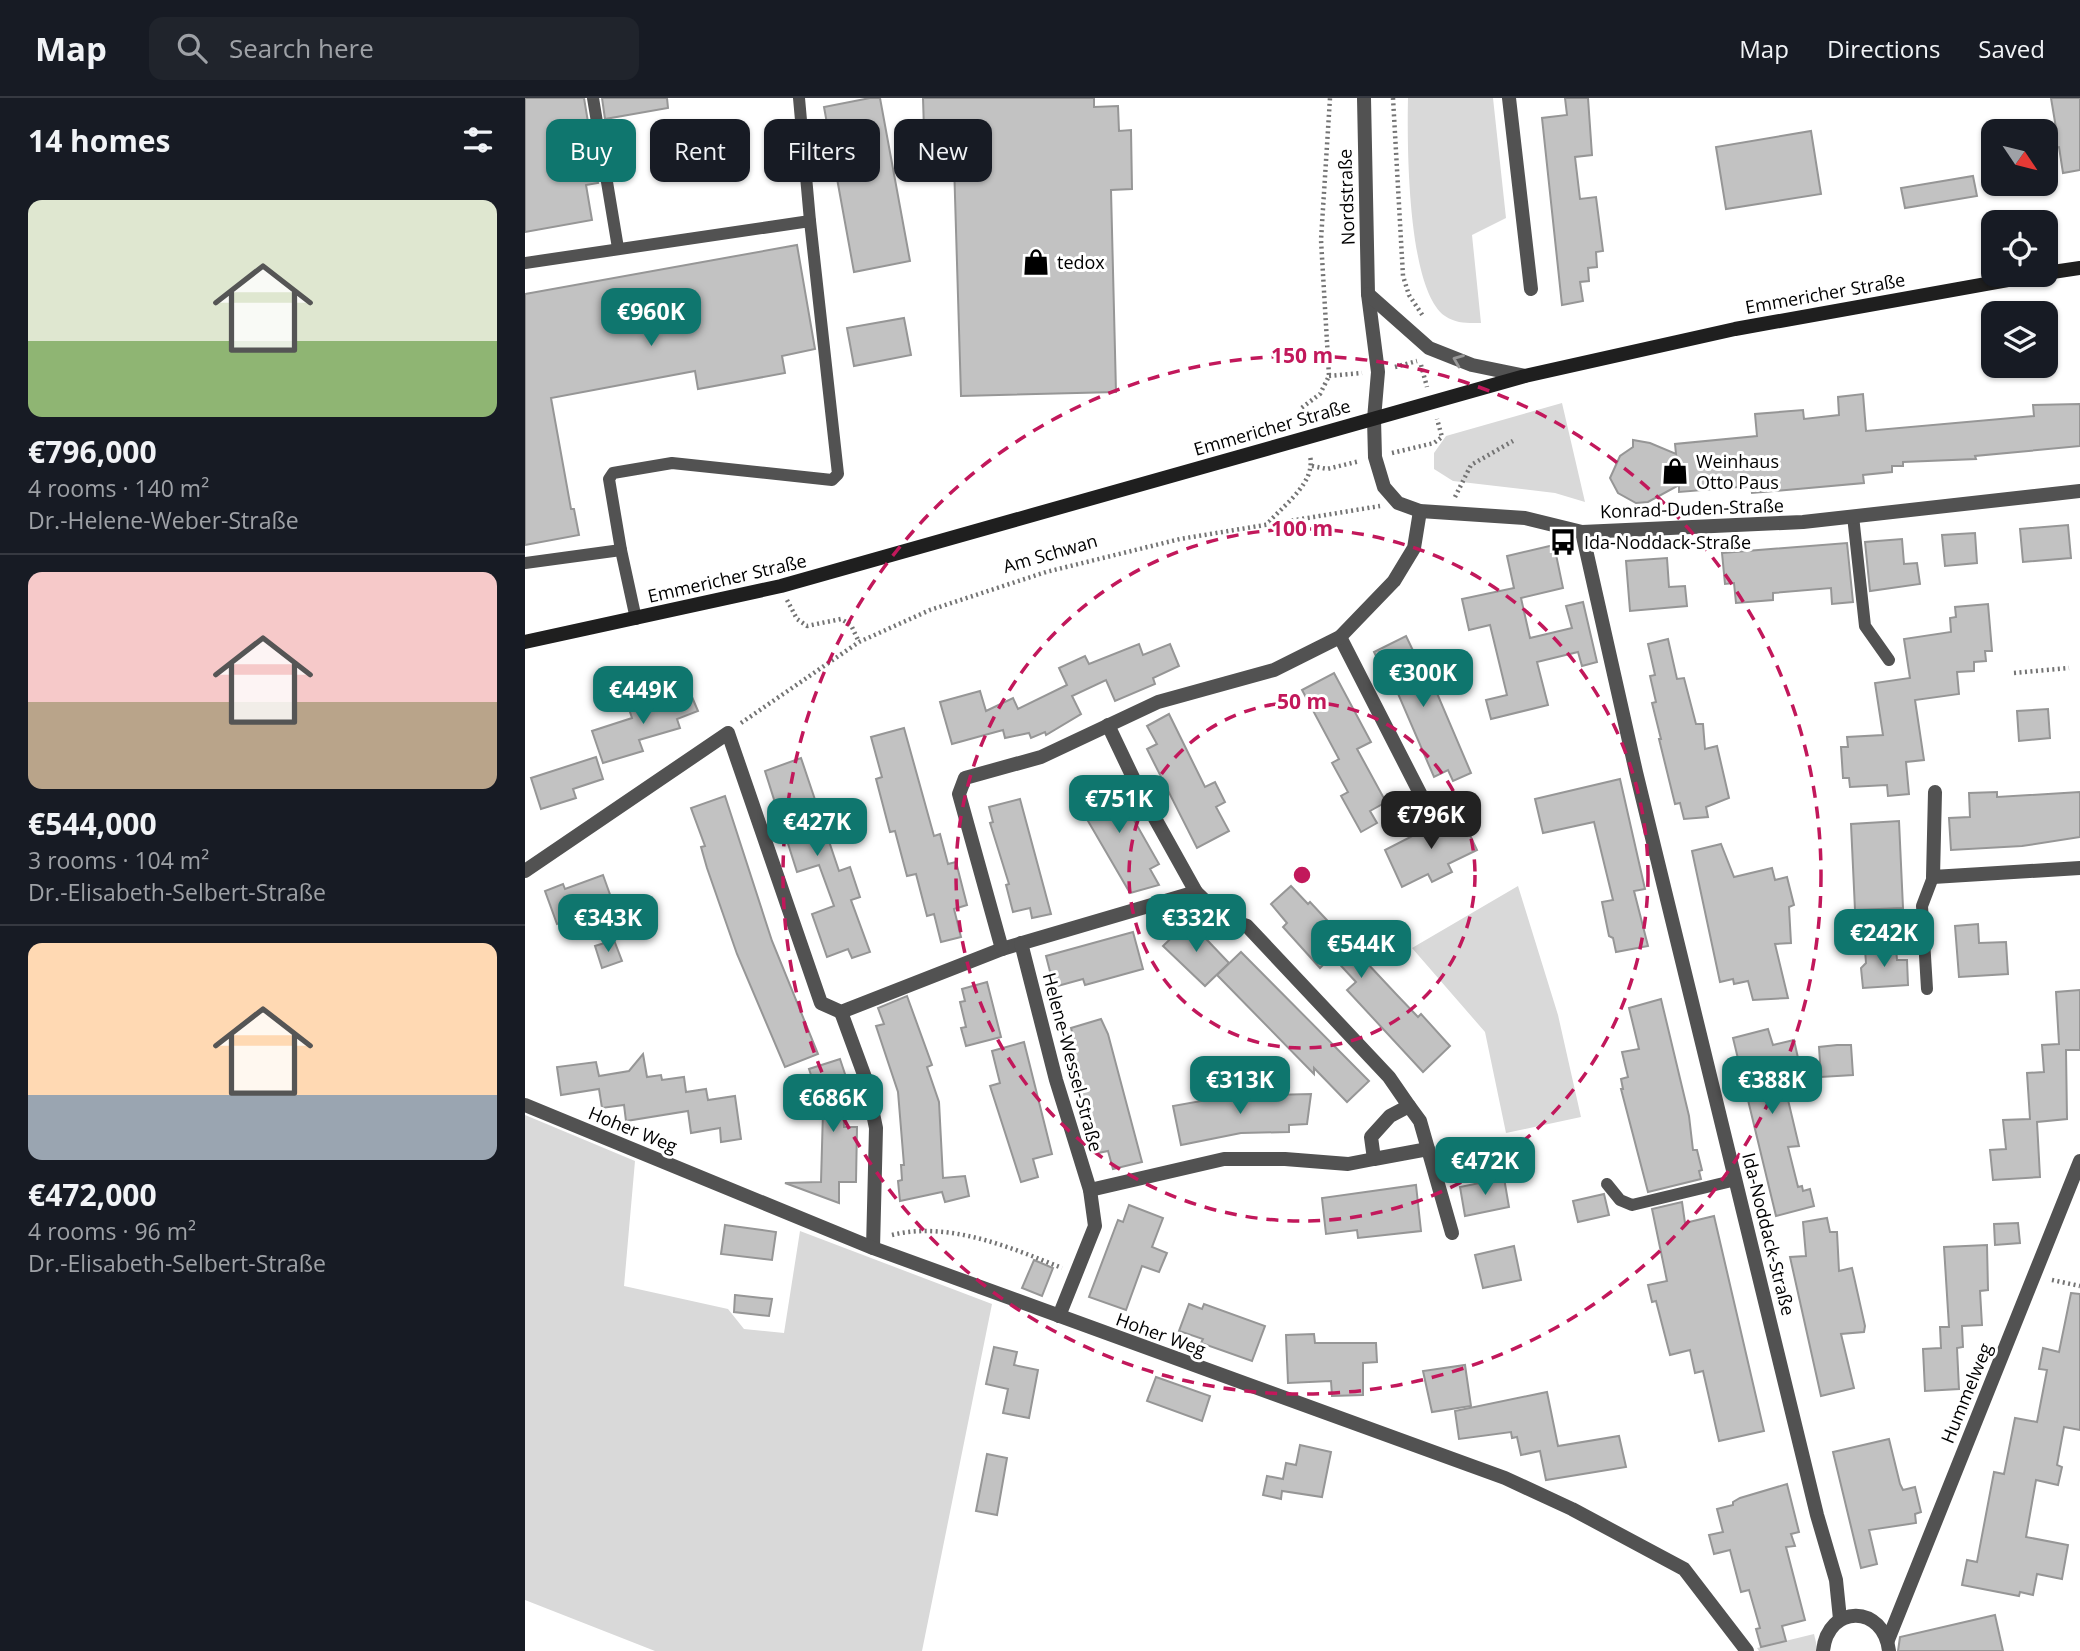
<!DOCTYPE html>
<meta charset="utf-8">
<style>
:root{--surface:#171b24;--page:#20242c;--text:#f1f3f6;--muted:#9ea1a6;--line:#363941;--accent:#0f766e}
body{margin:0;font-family:"Open Sans",sans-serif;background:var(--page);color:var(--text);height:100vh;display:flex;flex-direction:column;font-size:26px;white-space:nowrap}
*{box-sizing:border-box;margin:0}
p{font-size:23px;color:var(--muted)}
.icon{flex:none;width:38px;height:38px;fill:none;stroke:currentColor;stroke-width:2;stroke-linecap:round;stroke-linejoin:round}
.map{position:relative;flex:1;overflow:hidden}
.sheet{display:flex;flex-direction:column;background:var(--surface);width:525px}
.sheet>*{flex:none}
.top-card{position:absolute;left:21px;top:21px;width:665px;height:63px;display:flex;gap:14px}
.needle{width:46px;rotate:125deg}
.tools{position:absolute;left:1456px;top:21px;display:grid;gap:14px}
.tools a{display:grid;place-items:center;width:77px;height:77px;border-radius:14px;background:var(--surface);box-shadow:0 2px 5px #0004;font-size:35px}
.price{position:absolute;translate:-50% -60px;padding:0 16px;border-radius:14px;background:var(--accent);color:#fff;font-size:23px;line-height:46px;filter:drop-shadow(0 2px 4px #0008)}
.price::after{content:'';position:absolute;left:50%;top:42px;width:21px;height:16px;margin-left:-10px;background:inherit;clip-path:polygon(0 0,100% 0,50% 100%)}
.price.current{background:#222;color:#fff}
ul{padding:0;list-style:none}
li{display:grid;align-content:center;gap:14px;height:371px;padding:0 28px}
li+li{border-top:2px solid var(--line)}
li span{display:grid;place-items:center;height:217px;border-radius:14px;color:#555}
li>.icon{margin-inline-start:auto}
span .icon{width:126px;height:126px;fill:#fffc;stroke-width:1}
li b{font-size:30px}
h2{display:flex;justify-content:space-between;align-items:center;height:84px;padding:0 28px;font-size:30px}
.pill{padding:0 24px;border-radius:14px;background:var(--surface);box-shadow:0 2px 5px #0004;font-size:24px;line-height:63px}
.pill.current{background:var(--accent);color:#fff}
header{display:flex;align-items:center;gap:42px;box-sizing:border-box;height:98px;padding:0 35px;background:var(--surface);border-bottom:2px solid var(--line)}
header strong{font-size:33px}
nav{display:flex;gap:38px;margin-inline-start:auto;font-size:24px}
.search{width:490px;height:63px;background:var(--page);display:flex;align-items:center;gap:18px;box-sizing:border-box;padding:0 24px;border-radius:14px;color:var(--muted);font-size:26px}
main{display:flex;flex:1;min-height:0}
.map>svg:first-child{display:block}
.green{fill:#d9d9d9}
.building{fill:#c2c2c2;stroke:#969696;stroke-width:2}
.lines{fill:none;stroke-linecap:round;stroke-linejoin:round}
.path{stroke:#747474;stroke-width:4.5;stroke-dasharray:2 3.5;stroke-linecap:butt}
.service{stroke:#525252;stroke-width:12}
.minor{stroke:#525252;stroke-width:14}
.tertiary{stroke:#525252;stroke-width:14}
.secondary{stroke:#1f1f1f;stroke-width:14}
.oneway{stroke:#979797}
.ring{fill:none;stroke:#c2185b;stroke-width:3.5;stroke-dasharray:12 9}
.labels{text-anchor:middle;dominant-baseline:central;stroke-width:6;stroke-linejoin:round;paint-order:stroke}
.street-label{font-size:18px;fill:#000;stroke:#fff}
.poi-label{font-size:18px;fill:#000;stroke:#fff;text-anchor:start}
.centre{fill:#c2185b;stroke:#fff;stroke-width:3.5}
.ring-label{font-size:21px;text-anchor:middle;font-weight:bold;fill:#c2185b;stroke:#fff;stroke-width:6;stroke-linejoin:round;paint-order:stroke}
</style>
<header>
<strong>Map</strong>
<div class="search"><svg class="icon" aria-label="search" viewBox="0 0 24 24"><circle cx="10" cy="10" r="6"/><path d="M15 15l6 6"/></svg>Search here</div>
<nav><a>Map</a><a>Directions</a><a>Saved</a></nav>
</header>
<main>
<section class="sheet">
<h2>14 homes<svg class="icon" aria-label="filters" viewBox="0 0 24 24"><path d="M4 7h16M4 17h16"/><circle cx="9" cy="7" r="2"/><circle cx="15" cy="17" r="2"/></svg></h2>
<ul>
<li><span style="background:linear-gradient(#dfe7d0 65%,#8fb573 0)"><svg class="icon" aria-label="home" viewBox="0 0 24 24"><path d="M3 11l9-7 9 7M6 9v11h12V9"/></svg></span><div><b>€796,000</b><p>4 rooms · 140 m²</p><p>Dr.-Helene-Weber-Straße</p></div></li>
<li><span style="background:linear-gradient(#f6c9c9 60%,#b9a48a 0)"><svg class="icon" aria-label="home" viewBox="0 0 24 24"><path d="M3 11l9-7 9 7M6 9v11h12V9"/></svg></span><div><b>€544,000</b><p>3 rooms · 104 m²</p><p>Dr.-Elisabeth-Selbert-Straße</p></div></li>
<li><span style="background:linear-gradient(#ffd9b3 70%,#9aa5b1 0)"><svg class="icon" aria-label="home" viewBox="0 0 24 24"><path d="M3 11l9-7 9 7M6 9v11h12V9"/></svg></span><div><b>€472,000</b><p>4 rooms · 96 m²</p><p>Dr.-Elisabeth-Selbert-Straße</p></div></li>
</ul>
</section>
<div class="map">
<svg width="1555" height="1553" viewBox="0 0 1555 1553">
<rect width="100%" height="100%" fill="#fff"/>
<!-- green -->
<g class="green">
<path d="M883,0H968L981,120L947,137L956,225C943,225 932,226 920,218C882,192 882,45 883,0Z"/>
<path d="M1037,305L1060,404L1030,395L928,383L909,371V355L921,338Z"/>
<path d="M993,788L1033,917L1056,1019L981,1035L960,934L887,850Z"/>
<path d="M0,1017L110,1063L99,1188L203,1211L219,1231L259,1235L275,1133L467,1206L397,1553H130L0,1502Z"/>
<path d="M1289,1536L1293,1553H1234L1232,1550Z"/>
</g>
<!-- building -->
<g class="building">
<path d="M0,0H59L63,24L50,26L57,64L69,62L73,85L61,87L67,122L0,134Z"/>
<path d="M77,0H142L143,10L80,21Z"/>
<path d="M345,0H355L385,163L329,174L299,9Z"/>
<path d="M398,0H569V9L593,8L594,33L606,32L607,91L586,92L591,294L436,298L429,65L400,66Z"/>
<path d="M1040,0H1063L1067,57L1050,59L1055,101L1071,99L1078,153L1071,154L1072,169L1063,170L1064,183L1055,184L1058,203L1037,207L1017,20L1042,17Z"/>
<path d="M1526,0H1555V72L1538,75L1534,49L1526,50L1523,31L1531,30Z"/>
<path d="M1286,33L1296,96L1201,111L1191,49Z"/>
<path d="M1448,78L1452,98L1380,110L1376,90Z"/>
<path d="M272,147L290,251L257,258L260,275L173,291L170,273L26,300L46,411H49L54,437L0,447V196Z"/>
<path d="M379,220L386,257L329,268L322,230Z"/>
<path d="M1338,296L1341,333L1509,318L1508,307L1555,306V348L1450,358L1451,361L1378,364V368H1367V374L1338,377L1339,385L1227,395L1226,388L1154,394V387L1123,404L1111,405L1093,395L1085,380L1095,358L1108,349V342L1125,345L1151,356L1150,346L1232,338L1230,316L1278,312L1279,321L1314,317L1313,299Z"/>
<path d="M1543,427L1546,460L1498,464L1495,431Z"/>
<path d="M1450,435L1452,465L1420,468L1417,437Z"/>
<path d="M1377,441L1379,466L1392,465L1395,486L1345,493L1340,444Z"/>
<path d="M1322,445L1328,504L1307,506L1306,490L1248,495V502L1211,505L1209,485L1200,486L1197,455Z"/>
<path d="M1029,447L1038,490L996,500L1005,540L1047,530L1041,508L1058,504L1072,564L1057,568L1053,554L1012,564L1023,607L966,621L961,602L982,597L965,527L944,532L937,501L989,490L982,458Z"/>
<path d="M1142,460L1144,489L1160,488L1162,508L1105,513L1101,463Z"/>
<path d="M1463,506L1467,553H1460L1461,563L1449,564V573L1432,574L1434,596L1390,602L1399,662L1381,664L1384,696L1363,698L1362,687L1325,689L1324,680H1318L1316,649H1323L1322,639L1358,637L1350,585L1385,580L1379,541L1426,534L1425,520L1431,519L1430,509Z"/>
<path d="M881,538L893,563L897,560L946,675L928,683L923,672L909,679L865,577L861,579L849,554Z"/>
<path d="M1143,541L1152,581L1159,580L1171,626H1178L1180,651L1192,648L1204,700L1181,709L1183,719L1159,721L1155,705L1150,706L1134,641H1136L1127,605L1131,604L1125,578L1130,577L1123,546Z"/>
<path d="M614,546L618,557L645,546L654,568L628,580L630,586L590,603L581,582L547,598L556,616L521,637L520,634L506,640L504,635L480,640L478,632L427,646L415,604L455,593L461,613L488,600L493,611L542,587L534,570L560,558L564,566Z"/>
<path d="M809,575L846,644L832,651L861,704L845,713L852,725L836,734L816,698L823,694L807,665L814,661L777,592Z"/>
<path d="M164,592L173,613L152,621L155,630L114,642L118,653L78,665L67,633L107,620L104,611Z"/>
<path d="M1523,611L1525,640L1494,643L1492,613Z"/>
<path d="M644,616L680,689L690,684L700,704L691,709L704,733L672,750L622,651L632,646L622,628Z"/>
<path d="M379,630L409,738L415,736L423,766L431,764L442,807L429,811L436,839L416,844L409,816L402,818L391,776L382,778L370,733L365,734L351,681L357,679L346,639Z"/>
<path d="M71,659L78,681L48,691L51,700L16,711L6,680Z"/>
<path d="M276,660L314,773L325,769L335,799L326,802L345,854L327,860L323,851L302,859L287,816L309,808L294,767L272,774L240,673Z"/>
<path d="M585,680L634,766L625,771L634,787L605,795L549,699Z"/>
<path d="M1095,681L1120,791L1109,793L1123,848L1091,854L1088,840L1084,838L1077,804L1088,802L1069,724L1018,735L1010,701Z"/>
<path d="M1472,694V699L1555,694V739L1497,748L1426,752L1424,720L1445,719L1444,695Z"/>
<path d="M200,698L247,843L293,956L260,969L212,856L182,770L176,749L180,748L166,710Z"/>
<path d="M495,701L526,816L507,820L505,810L488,814L481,787L484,786L465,725L468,724L464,709Z"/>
<path d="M934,714L952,752L923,766L927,774L907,784L903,776L877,789L860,752Z"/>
<path d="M1374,723L1378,810L1330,812L1326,726Z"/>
<path d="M1196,746L1209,779L1247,770L1250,782L1262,779L1269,807L1264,809L1266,845L1250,846L1263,900L1228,902L1223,883L1209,886L1208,881L1195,884L1167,753Z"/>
<path d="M78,777L88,805L32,826L20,793L38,786L40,791Z"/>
<path d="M766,788L783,806L785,804L871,896L893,919L896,916L925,948L898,974L822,892L831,884L807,858L795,870L758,829L762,825L746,806Z"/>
<path d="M664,823L704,865L680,888L638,848Z"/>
<path d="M1453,826L1454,845L1481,844L1483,876L1434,879L1430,828Z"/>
<path d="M608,834L618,871L560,887L558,881L529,889L521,858Z"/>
<path d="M89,842L97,863L77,870L70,848Z"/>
<path d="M1371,850L1372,862H1382L1383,887L1338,890L1336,870L1341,865L1340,852Z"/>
<path d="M716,854L844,983L822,1004L789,970V976L692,877Z"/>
<path d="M462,884L476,939L441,948L436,930L441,929L435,904L440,903L437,891Z"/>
<path d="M1555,892V952H1541L1542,1021L1512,1024L1515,1079L1468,1082L1465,1052L1481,1051L1478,1022L1505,1021L1502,975L1519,974L1517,947L1534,946L1531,894Z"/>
<path d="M382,898L407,967L402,969L414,1004L418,1080L440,1078L444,1098L420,1104L417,1094L375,1103L373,1083L377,1082L376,1067H379L373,994L351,928L359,926L353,910Z"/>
<path d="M1136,901L1164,1018L1168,1052H1172L1177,1072L1174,1073L1176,1081L1123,1094L1096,991H1098L1096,981L1103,979L1097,954L1114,951L1104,910Z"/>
<path d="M576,921L583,936L617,1064L588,1071L583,1053L573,1055L541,947L550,945L546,930Z"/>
<path d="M1243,931L1248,947L1269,942L1273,960L1254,964L1274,1048L1263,1049L1273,1089L1277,1088L1278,1093L1285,1091L1289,1108L1251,1118L1208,940Z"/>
<path d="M499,944L527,1056L508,1061L513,1079L496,1084L465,988L475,985L467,953Z"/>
<path d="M1312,947H1326L1328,977L1296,979L1294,949Z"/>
<path d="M118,956L122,979L136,977L137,982L159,979L161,994L181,991L183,1002L210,998L216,1041L196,1044L195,1030L166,1035L163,1013L101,1023L99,1007L77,1010L74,991L36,997L32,969L71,964L74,978L104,973Z"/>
<path d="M315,961L325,991L318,993L319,1029H332L331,1084H314V1105L260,1085L296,1084L298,1013L284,971Z"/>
<path d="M786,996L782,1026L764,1027V1034L716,1035L656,1047L648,1008L704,998Z"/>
<path d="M979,1080L984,1109L940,1118L935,1089Z"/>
<path d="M891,1087L896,1133L833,1140L832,1132L801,1136L797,1100Z"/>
<path d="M1079,1096L1084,1117L1053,1124L1048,1103Z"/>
<path d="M1157,1104L1160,1125L1189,1118L1239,1333L1194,1343L1178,1273L1170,1275L1165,1252L1145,1257L1131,1203L1127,1204L1123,1187L1142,1183L1127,1111Z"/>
<path d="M604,1107L638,1120L627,1149L642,1155L634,1174L617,1168L601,1212L564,1199L593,1122L598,1124Z"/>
<path d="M1302,1120L1305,1134H1312L1314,1173L1327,1170L1340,1228L1339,1234L1316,1236L1329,1290L1296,1298L1265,1159L1281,1158L1278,1124Z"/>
<path d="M1493,1125L1495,1145L1470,1147L1469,1126Z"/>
<path d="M200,1127L251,1134L247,1162L196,1156Z"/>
<path d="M1462,1147L1463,1192L1455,1193L1457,1227L1437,1228L1438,1249L1432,1250L1434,1291L1400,1293L1398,1251L1416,1250L1415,1229H1424L1419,1149Z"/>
<path d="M989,1148L996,1182L958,1190L950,1157Z"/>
<path d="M509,1162L528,1170L517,1198L497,1190Z"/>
<path d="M1546,1195L1555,1196V1332L1539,1329L1532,1367L1537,1369L1533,1387L1511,1382L1501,1439L1543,1447L1537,1481L1512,1476L1508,1497L1495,1494L1494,1498L1437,1487L1442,1462L1452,1464L1469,1374L1479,1376L1490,1320L1512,1324L1522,1272L1514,1271L1518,1250L1534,1254Z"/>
<path d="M210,1197L247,1201L244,1218L209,1214Z"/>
<path d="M664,1206L677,1211L679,1206L740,1228L727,1263L676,1245L678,1241L654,1233Z"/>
<path d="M789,1236L790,1245H851L852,1264L838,1265V1297L807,1298L806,1283L763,1285L761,1237Z"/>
<path d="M469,1249L492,1254L489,1267L513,1272L504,1320L478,1315L483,1291L461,1286Z"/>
<path d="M940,1267L946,1308L907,1314L898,1273Z"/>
<path d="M631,1279L685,1298L677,1323L622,1303Z"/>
<path d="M1022,1294L1033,1348L1094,1338L1101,1369L1021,1382L1015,1353L996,1357L992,1339L987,1340L986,1334L934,1341L930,1313Z"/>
<path d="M1364,1341L1375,1386L1378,1392L1390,1389L1396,1414L1390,1416L1391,1425L1344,1432L1352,1466L1336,1470L1308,1354Z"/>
<path d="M775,1347L806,1354L797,1399L757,1393L756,1401L738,1397L742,1378L758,1381L761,1365L771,1367Z"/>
<path d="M462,1356L482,1360L472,1417L451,1413Z"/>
<path d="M1262,1386L1274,1434L1266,1436L1270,1448L1261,1449L1280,1522L1257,1528L1261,1543L1236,1549L1231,1531L1235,1530L1224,1492L1216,1494L1205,1452L1189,1456L1184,1437L1198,1434L1192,1411L1208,1407V1404L1215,1400Z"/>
<path d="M1470,1517L1478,1553H1373L1375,1539Z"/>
</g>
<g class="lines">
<!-- path -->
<g class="path">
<path d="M868,0L878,178L884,197L898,218"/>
<path d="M896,267L902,289"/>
<path d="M870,269L892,263"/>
<path d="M804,278L837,275"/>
<path d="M778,325L775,311L795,296L804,278L796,142L805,0"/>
<path d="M867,355L909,345L917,339L912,321"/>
<path d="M787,368L802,371L835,363"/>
<path d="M930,399L946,367L988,343"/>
<path d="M744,424C760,406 791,384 785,358"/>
<path d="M262,502L272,521L282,528L316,521L326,527L334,544"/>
<path d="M1489,575L1544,570"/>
<path d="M216,625L334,544L405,512L521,474L655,441L855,408"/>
<path d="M367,1137C423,1123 485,1149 537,1170"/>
<path d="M1527,1182L1555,1188"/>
</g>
<!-- service -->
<g class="service">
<path d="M68,0L93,150"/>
<path d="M274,0L285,123"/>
<path d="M0,165L285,123L313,376L307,382L147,365L88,375L84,381L96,452"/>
<path d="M1328,418L1340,528L1364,562"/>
<path d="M0,465L96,452L111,521"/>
<path d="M1402,891L1397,808L1408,779"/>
<path d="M1082,1086L1095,1102L1107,1107L1211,1082"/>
</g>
<!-- minor -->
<g class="minor">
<path d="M984,0L1006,191"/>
<path d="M849,321L850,359L859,389L873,405L895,413L1000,420L1057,434L1278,424L1555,393"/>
<path d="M1057,434L1111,674L1292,1417L1311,1482L1315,1521"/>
<path d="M815,539L901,707"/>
<path d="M1410,694L1408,779L1555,770"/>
<path d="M0,773L203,635L296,905L316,914L477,851L671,794L613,690L583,627"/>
<path d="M496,845L531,982L565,1092L570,1128L534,1218"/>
<path d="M477,851L434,696L440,680L516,659L633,604L749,572L815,539L869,483L889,450L895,413"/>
<path d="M316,914L341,982L351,1030L348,1150"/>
<path d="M0,1007L348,1150L980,1380L1047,1411L1159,1471L1222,1553"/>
<path d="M884,1008L895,1023L927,1135"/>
<path d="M849,1061L903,1051"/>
<path d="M565,1092L699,1061H760L823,1066L849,1061L846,1039L865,1018L884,1008L864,979L722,828L698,820L671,794"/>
<path d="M1363,1542L1555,1063"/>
<path d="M1298,1553C1303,1505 1359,1507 1364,1553"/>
</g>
<!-- tertiary -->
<g class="tertiary">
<path d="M839,0L843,196L853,274L849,321"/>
<path d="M843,196L904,250L947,267L1000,278"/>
</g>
<!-- secondary -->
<g class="secondary">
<path d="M1521,175L1555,170"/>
<path d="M0,544L256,488L1000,278L1210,231L1511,177"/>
</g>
</g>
<!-- one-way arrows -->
<defs><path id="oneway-chevron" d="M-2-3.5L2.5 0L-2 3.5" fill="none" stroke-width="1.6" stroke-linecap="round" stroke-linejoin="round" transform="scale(1.75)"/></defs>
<use class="oneway" href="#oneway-chevron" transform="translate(933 262) rotate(-158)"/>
<!-- distance rings -->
<g class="ring">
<circle cx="777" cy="777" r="173"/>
<circle cx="777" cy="777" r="346"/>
<circle cx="777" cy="777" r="519"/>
</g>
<!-- icons -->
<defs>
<symbol id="shop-bare" viewBox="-9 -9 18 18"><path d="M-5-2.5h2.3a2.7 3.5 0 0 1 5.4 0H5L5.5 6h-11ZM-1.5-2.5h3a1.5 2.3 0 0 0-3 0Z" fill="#000" stroke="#fff" stroke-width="2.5" paint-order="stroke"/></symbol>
<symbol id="bus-bare" viewBox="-9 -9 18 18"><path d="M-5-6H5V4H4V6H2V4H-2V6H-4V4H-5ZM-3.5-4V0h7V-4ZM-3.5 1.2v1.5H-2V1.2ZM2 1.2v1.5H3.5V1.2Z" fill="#000" stroke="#fff" stroke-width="2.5" paint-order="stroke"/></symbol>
</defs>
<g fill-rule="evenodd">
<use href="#shop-bare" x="492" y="145" width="38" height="38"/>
<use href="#shop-bare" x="1131" y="354" width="38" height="38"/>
<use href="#bus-bare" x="1019" y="425" width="38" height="38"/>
</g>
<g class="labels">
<!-- street labels -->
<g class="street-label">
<text transform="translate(821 99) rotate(-92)">Nordstraße</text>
<text transform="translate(1300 195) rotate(-10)">Emmericher Straße</text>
<text transform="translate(747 329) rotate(-16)">Emmericher Straße</text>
<text transform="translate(1167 410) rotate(-2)">Konrad-Duden-Straße</text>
<text transform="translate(525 455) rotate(-16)">Am Schwan</text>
<text transform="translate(202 480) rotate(-13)">Emmericher Straße</text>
<text transform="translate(548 964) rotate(75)">Helene-Wessel-Straße</text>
<text transform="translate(108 1031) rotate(22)">Hoher Weg</text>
<text transform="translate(1244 1136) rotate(76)">Ida-Noddack-Straße</text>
<text transform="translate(636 1236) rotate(20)">Hoher Weg</text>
<text transform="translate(1441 1295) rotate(-68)">Hummelweg</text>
</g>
<!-- poi labels -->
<g class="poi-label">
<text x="532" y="164">tedox</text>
<text x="1171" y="363">Weinhaus<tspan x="1171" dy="21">Otto Paus</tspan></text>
<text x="1059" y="444">Ida-Noddack-Straße</text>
</g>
</g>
<circle cx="777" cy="777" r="10" class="centre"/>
<g class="ring-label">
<text x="777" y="265">150 m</text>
<text x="777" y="438">100 m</text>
<text x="777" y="611">50 m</text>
</g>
</svg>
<div class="tools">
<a><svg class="needle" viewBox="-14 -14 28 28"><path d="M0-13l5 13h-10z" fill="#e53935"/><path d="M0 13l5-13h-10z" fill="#9ea1a6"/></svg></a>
<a><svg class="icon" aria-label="locate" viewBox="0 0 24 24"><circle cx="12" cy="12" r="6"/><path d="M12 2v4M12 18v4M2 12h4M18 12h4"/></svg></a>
<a><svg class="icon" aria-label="layers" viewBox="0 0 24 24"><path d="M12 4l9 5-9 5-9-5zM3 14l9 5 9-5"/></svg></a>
</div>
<b class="price" style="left:126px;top:250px">€960K</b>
<b class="price" style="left:898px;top:611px">€300K</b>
<b class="price" style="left:118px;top:628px">€449K</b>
<b class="price" style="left:594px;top:737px">€751K</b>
<b class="price current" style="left:906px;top:753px">€796K</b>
<b class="price" style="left:292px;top:760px">€427K</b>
<b class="price" style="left:83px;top:856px">€343K</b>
<b class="price" style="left:671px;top:856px">€332K</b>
<b class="price" style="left:1359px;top:871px">€242K</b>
<b class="price" style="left:836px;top:882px">€544K</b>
<b class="price" style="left:715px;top:1018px">€313K</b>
<b class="price" style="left:1247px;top:1018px">€388K</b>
<b class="price" style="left:308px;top:1036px">€686K</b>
<b class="price" style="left:960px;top:1099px">€472K</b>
<div class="top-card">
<a class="pill current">Buy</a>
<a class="pill">Rent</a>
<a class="pill">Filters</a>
<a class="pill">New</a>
</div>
</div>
</main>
